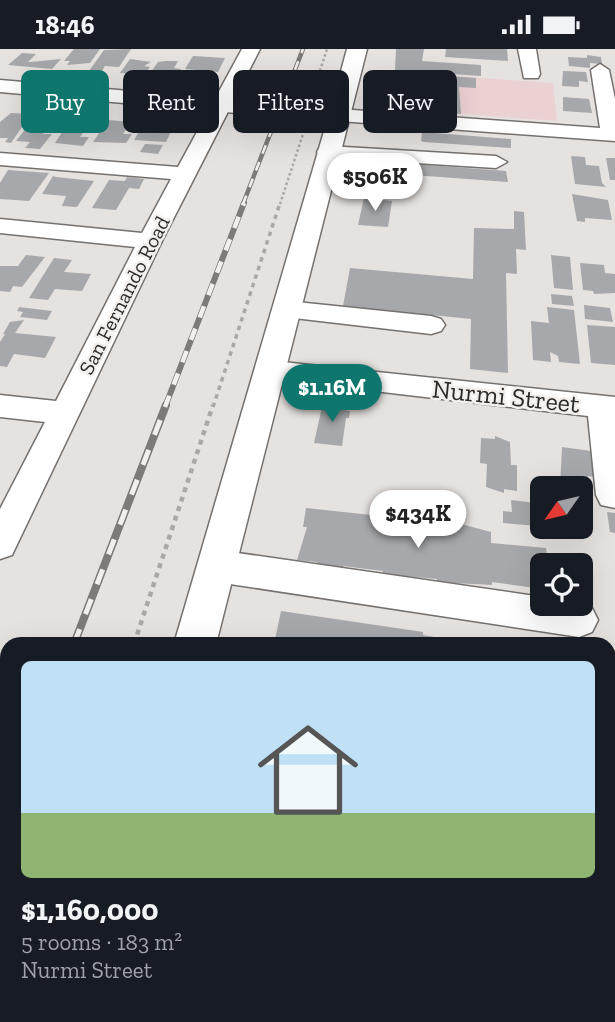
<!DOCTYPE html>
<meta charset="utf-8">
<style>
:root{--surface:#171b24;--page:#242831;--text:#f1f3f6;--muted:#9ea1a6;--line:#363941;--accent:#0f766e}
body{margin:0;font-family:"Zilla Slab",serif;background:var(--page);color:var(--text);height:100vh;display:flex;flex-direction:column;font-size:26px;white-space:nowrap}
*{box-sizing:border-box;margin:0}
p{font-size:23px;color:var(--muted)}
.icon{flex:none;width:38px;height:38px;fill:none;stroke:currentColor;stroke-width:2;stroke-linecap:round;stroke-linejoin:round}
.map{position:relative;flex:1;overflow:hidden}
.sheet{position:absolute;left:0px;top:588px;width:616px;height:385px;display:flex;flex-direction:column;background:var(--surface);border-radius:21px 21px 0 0;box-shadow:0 7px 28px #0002}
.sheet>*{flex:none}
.hud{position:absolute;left:21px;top:21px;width:574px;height:63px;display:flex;gap:14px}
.needle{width:46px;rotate:236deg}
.tools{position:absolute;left:530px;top:427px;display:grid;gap:14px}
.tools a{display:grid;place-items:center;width:63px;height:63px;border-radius:10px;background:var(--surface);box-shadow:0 7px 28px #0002;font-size:35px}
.price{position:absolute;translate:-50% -60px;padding:0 16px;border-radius:24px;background:#fff;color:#222;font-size:23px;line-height:46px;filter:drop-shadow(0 2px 4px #0008)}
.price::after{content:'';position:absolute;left:50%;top:42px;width:21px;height:16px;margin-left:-10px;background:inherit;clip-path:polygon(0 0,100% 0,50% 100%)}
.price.current{background:var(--accent);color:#fff}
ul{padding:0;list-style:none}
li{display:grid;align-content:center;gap:14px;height:371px;padding:0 21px}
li+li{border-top:2px solid var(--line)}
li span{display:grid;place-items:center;height:217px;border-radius:10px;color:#555}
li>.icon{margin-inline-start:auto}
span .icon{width:126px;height:126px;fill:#fffc;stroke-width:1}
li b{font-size:30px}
.chip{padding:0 24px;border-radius:10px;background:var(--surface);box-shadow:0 7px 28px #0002;font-size:24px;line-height:63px}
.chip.current{background:var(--accent);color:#fff}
.status{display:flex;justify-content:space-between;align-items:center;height:49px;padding:0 35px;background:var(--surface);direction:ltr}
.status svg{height:19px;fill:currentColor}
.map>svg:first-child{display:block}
.commercial{fill:#ecd1d3}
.building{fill:#a7a8ab}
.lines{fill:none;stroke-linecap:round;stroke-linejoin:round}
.minor-casing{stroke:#74716f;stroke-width:3}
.major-casing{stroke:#74716f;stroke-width:3}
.path-far3{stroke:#aaa7a5;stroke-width:2.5;stroke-dasharray:2.5 2.5;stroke-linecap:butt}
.path-far2{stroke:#aaa7a5;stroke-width:3.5;stroke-dasharray:4.5 4.5;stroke-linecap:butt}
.path-far1{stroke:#aaa7a5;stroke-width:4.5;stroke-dasharray:5 5;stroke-linecap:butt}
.path{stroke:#aaa7a5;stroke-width:6;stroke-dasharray:7 7;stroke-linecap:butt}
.minor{fill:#fff;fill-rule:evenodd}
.major{fill:#fff;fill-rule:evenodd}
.rail-far3-casing{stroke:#7d7b79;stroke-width:4.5}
.rail-far2-casing{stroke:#7d7b79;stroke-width:6}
.rail-far1-casing{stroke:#7d7b79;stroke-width:8}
.rail-casing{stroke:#7d7b79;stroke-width:10}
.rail-far3{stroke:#f3efed;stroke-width:2.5;stroke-dasharray:9;stroke-linecap:butt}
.rail-far2{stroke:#f3efed;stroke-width:4.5;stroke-dasharray:12;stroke-linecap:butt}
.rail-far1{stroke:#f3efed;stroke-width:5;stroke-dasharray:16;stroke-linecap:butt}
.rail{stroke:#f3efed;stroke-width:7;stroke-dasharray:21;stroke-linecap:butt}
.labels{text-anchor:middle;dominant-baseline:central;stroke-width:5;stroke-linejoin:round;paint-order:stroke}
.far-street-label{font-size:21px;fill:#2c2b2a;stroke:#f3efed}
.street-label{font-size:26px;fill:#2c2b2a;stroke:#f3efed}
</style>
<div class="status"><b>18:46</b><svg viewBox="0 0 49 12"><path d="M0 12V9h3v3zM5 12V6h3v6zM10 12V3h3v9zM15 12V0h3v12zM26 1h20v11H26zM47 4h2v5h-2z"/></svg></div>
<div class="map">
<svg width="615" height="973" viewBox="0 0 615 973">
<rect width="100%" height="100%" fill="#e6e2e0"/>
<!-- commercial -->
<path class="commercial" d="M386,22L553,34L557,72L379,59Z"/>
<!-- building -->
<g class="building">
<path d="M74,0H100L90,14L67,16L70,12H64Z"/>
<path d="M131,0L119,18L105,17L101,23L89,22L104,1Z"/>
<path d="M396,0H424L422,12L481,16V27L395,21Z"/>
<path d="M446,0H507L508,12L445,8Z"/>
<path d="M22,4L36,5L28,13H31L61,10L52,20L8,16Z"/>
<path d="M587,6L601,8L602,15L590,14V19L569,17L568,8L587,9Z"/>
<path d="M193,7L225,9L218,23L185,20Z"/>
<path d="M130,10L151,13L144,17L150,18L144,26L120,24Z"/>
<path d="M166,12H178L174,19L181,20L173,32H165L168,28L149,26L158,13Z"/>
<path d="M563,22L586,23L588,33L579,32V38L562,37Z"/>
<path d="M408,24L476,29V39L459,38L461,65L403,60Z"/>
<path d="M563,48L589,50L592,64L563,62Z"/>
<path d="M11,64L31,65L11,94L5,93L8,89H0V73Z"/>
<path d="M36,66L57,67L43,85H52L40,100L25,99L30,93L16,92Z"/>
<path d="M72,68L93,70L80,88H89L83,97L55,94Z"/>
<path d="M108,71L131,73L123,85H132L126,94L93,93Z"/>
<path d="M144,74L174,76L166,93L134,91Z"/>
<path d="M422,83L511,90V99L424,93L421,92Z"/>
<path d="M145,95L163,96L158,105L140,103Z"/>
<path d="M571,107L585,108L586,116L599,117L602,134L606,138L575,135Z"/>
<path d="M606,109H615V131H610Z"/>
<path d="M375,112L506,122L508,133L372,123Z"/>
<path d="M8,121L49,124L29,152L0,150V134Z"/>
<path d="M53,127L56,128L94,132L77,158L62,157L66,147L42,145Z"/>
<path d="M127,128L144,130L139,140L129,139L116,161L92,159L109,131L125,132Z"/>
<path d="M572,145L608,151L612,171L585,169V173L577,172Z"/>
<path d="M364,149L392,152L388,178L358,176Z"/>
<path d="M514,162L524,163L526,201L516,200L517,225L506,224L508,324L470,320L471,270L343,257L350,219L473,230L474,179L514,180Z"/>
<path d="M26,206L45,208L22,238L13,237L10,243L0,242V217H18Z"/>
<path d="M551,206L570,208L573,241L554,239Z"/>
<path d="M54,209L72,211L64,223L91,225L82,242L55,240L48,251L29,249Z"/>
<path d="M580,214L604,216L605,224L615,225V244L594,245L593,242L583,241Z"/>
<path d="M551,245L572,247L574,257L552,255Z"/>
<path d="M584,256L610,259L613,273L585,270Z"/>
<path d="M19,258L52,262L47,271L20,268L23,263L17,262Z"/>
<path d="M547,258L574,261L580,315L559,313L558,307L550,303L551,313L533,311L531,272L549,274Z"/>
<path d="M24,271L15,284L56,288L45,309L14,305L7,318L0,317V293L5,285H3L10,273Z"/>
<path d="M587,276L615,278V316L591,314Z"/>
<path d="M323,353L348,355L347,362H350L349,369H346L342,397L314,394Z"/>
<path d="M495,387L510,393L511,416H517V442L504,440V444L486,438L487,415L480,414L481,389L495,390Z"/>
<path d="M562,398L591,402L594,428L588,427L590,450L581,449V439H560Z"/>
<path d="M511,451L536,454L538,477L503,474V462L512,463Z"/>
<path d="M306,459L465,476L491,483V494L546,499L548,516H542V540L492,533V536L437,533V530L383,525V522L343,517V520L316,517L317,513L297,511L307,478H303Z"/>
<path d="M607,463L615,464V484L610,483Z"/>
<path d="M281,562L423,583V586L473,595H274Z"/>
<path d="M609,615L615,616V643L609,642Z"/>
<path d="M489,966H541V973H519Z"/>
</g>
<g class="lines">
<defs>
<g id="minor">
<path d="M242,0H260L162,192L12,506L0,510V460L45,373L0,368V346L56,352L135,198L0,184V170L142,184L171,130L0,116V104L178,118Z"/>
<path d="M518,0H536L540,25L538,29H524Z"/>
<path d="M600,15L609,21L615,50V92L339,72L329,66L339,60L600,79L591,21Z"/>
<path d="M328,97L496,107L507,113L496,119L320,108L317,103L320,98Z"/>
<path d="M287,252L431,267L441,270L445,276L441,282L431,285L277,267L274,261L277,255Z"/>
<path d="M273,312L615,348V459L601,456L596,446L588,367L263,329L258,322L263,315Z"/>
<path d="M217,501L542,548V555L581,554L592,559L598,571L592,583L579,588L217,533L204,528L199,517L204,506Z"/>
<path d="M609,944L615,947V973H574L573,966H609Z"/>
</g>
<g id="major">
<path d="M347,0H367L216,595H174L327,72L0,43V31L331,59Z"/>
<path d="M64,966H122L120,973H62Z"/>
</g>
</defs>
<!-- minor casing -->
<use href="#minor" class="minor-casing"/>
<!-- major casing -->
<use href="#major" class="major-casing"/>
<!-- path-far3 -->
<g class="path-far3">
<path d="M392,44L406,45"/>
<path d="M317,45L314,40L327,0"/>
<path d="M405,51L409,25"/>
<path d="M280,155L304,82"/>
</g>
<!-- path-far2 -->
<path class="path-far2" d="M213,358L280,154"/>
<!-- path-far1 -->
<path class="path-far1" d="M134,595L213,356"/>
<!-- path -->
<path class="path" d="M4,973L7,964"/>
<!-- minor -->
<use href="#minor" class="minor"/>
<!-- major -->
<use href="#major" class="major"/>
<defs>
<path id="rail-far3" d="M243,155L303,0"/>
<path id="rail-far2" d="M165,358L244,154"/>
<path id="rail-far1" d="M74,595L166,356"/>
<path id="rail" d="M0,788L7,769"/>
</defs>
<!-- rail-far3 casing -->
<use href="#rail-far3" class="rail-far3-casing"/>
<!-- rail-far2 casing -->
<use href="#rail-far2" class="rail-far2-casing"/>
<!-- rail-far1 casing -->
<use href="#rail-far1" class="rail-far1-casing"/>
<!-- rail casing -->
<use href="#rail" class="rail-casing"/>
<!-- rail-far3 -->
<use href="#rail-far3" class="rail-far3"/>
<!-- rail-far2 -->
<use href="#rail-far2" class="rail-far2"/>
<!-- rail-far1 -->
<use href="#rail-far1" class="rail-far1"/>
<!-- rail -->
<use href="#rail" class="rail"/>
</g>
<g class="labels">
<!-- far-street labels -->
<g class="far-street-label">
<text transform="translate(124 246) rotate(-63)">San Fernando Road</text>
</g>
<!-- street labels -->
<g class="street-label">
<text transform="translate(506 347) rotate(6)">Nurmi Street</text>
</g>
</g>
</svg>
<div class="tools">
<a><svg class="needle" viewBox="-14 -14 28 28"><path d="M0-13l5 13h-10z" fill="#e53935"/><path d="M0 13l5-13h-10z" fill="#9ea1a6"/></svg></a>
<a><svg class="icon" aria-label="locate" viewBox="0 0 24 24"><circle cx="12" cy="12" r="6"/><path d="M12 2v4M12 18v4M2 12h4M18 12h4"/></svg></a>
</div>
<b class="price" style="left:375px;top:164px">$506K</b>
<b class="price current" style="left:332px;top:375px">$1.16M</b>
<b class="price" style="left:418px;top:501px">$434K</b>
<div class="hud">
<a class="chip current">Buy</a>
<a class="chip">Rent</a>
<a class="chip">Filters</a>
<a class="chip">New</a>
</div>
<section class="sheet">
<ul>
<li><span style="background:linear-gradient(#bfe0f5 70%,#8fb573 0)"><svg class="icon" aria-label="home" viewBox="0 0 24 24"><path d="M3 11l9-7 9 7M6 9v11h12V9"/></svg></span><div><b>$1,160,000</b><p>5 rooms · 183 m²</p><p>Nurmi Street</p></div></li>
</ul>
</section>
</div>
